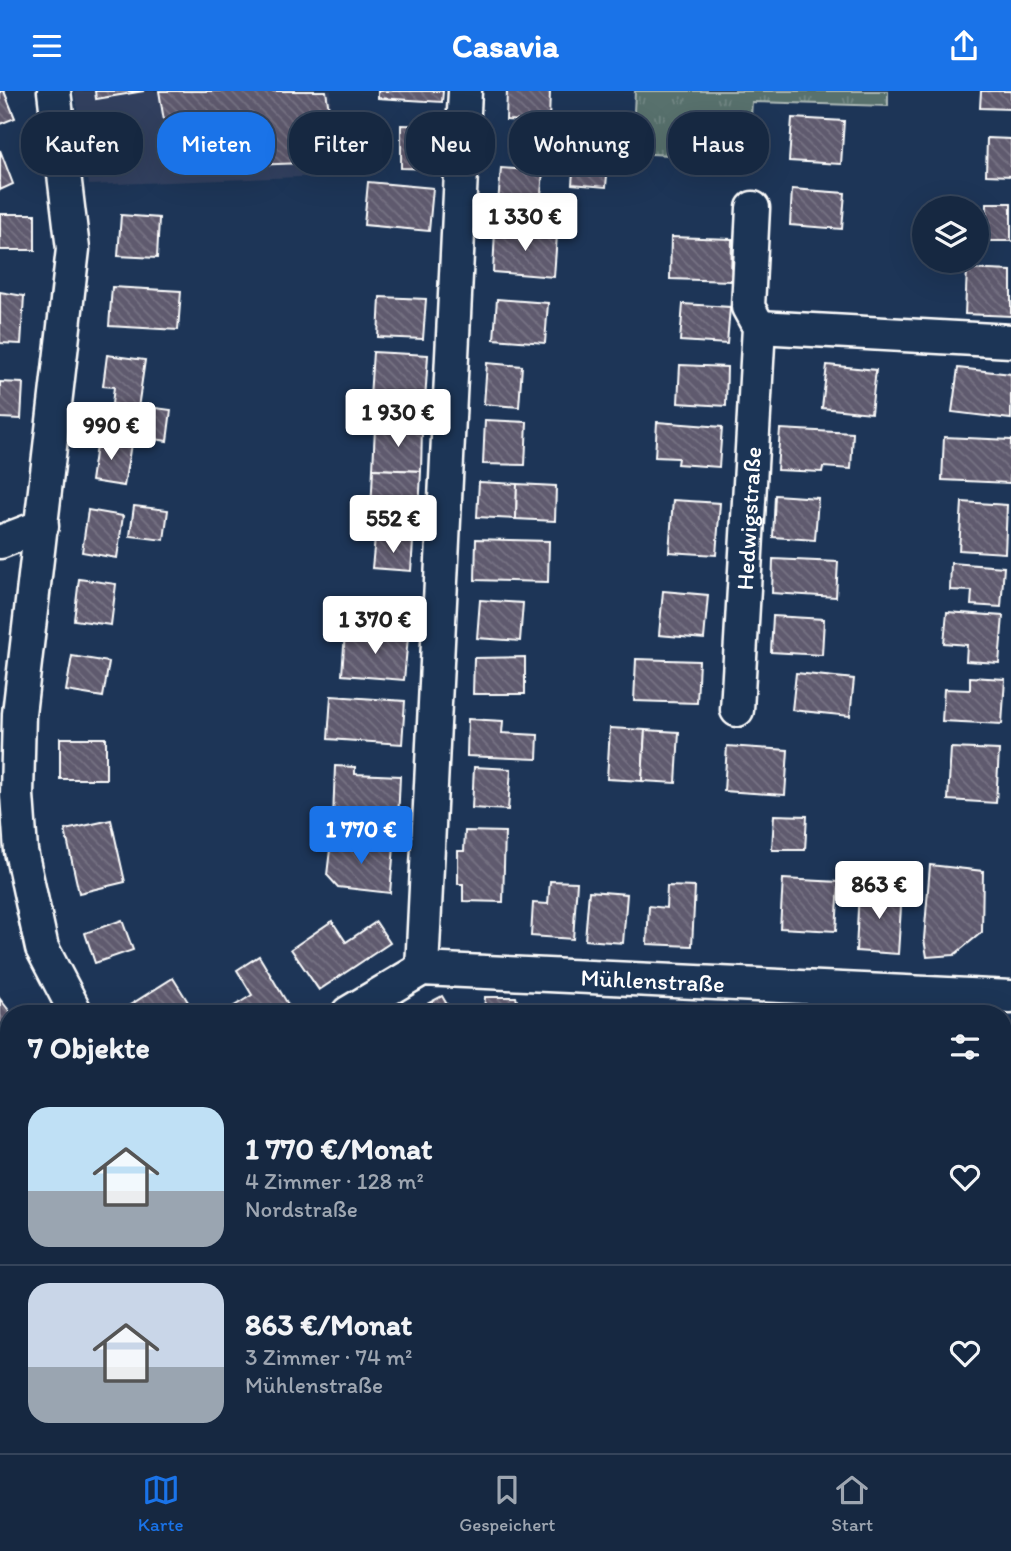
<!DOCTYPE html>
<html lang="de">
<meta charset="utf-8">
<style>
:root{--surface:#162841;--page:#23344c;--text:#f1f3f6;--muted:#9ea6b1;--line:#35445a;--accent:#1a73e8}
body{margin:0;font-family:Itim,sans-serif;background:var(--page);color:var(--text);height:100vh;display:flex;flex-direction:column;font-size:26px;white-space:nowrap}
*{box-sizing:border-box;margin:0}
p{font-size:23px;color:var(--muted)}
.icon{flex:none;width:38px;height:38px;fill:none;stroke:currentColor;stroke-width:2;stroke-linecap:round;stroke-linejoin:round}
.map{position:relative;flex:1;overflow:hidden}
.sheet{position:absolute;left:0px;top:914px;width:1012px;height:450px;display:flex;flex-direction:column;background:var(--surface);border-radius:28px 28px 0 0;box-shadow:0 7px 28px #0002,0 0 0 2px var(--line)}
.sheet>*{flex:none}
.top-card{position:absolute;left:21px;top:21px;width:970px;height:63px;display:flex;gap:14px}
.tools{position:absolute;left:912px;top:105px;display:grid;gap:14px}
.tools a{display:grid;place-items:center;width:77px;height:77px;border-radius:50%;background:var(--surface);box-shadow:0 7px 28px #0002,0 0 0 2px var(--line);font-size:35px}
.price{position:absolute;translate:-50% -60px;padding:0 16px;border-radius:7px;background:#fff;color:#222;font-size:23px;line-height:46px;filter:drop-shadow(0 2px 4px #0008)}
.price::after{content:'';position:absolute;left:50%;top:42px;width:21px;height:16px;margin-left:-10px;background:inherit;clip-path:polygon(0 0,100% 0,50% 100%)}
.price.selected{background:var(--accent);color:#fff}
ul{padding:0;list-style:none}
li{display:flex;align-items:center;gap:21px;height:175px;padding:0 28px}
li+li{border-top:2px solid var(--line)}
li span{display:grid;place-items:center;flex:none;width:196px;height:140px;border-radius:21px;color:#555}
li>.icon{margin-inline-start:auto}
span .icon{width:84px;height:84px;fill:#fffc;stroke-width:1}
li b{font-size:30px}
h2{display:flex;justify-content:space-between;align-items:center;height:84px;padding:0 28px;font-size:30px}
.chip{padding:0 24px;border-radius:28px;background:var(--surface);box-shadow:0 7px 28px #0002,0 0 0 2px var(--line);font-size:24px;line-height:63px}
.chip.selected{background:var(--accent);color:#fff}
header{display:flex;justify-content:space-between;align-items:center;height:91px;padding:0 28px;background:var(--accent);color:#fff;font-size:32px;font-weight:700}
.menu{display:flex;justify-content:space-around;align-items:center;height:98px;border-top:2px solid var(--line);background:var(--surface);font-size:19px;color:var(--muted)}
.menu a{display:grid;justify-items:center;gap:4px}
.menu .selected{color:var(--accent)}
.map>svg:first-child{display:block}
.built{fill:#31405e}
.grass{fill:url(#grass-tufts);stroke:#acb8b6;stroke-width:2}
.building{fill:url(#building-back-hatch);stroke:#fff;stroke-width:2}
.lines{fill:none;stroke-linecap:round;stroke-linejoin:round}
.street-casing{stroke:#fff;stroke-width:37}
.street{stroke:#1d3557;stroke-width:32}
.labels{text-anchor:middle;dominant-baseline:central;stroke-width:5;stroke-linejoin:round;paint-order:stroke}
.street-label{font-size:24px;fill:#fff;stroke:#1d3557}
</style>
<header><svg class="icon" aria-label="menu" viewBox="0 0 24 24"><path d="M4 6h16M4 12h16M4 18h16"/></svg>Casavia<svg class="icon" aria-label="share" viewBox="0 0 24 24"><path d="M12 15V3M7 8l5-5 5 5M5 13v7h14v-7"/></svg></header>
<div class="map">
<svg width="1011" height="1362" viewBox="0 0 1011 1362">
<defs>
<pattern id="grass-tufts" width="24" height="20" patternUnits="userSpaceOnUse" patternTransform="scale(1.75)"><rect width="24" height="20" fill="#58716d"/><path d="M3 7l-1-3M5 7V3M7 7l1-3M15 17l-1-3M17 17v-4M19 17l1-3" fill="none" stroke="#718683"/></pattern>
<pattern id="building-back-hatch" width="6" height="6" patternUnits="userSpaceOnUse" patternTransform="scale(1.75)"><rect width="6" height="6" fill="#5f5a6e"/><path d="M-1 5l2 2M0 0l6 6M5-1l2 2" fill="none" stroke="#777384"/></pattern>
</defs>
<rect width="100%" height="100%" fill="#1d3557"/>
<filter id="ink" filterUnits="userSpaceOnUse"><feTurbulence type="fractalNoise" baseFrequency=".0143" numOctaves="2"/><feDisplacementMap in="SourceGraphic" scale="14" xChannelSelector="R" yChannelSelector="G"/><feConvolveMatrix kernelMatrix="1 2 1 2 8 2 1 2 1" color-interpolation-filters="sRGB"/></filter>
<g filter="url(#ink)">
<!-- built -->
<g class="built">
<path d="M74,0H331L328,85L89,94Z"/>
<path d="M702,1354L965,1355V1362H702Z"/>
</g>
<!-- grass -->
<path class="grass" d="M635,0H888V15L752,11L748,68L632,62Z"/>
<!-- building -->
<g class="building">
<path d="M0,0H4L15,27L0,33Z"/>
<path d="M95,0H144L96,8Z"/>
<path d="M159,0H326L329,19L328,71L172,77Z"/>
<path d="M378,0H443L442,11L378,7Z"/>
<path d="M507,0H550L549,31L506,29Z"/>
<path d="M981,0H1011V18L980,17Z"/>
<path d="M792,27L844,30L841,73L789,70Z"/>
<path d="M401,34L439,35V78L401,77Z"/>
<path d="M987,47L1011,48V85L986,84Z"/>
<path d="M0,59L13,93L0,99Z"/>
<path d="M574,69L608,72L606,96L572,93Z"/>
<path d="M501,77L543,80L539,128L497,125Z"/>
<path d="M368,91L433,97L429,140L364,134Z"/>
<path d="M792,98L845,102L842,138L790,134Z"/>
<path d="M987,112H1011V150H986Z"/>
<rect x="0" y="123" width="35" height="36"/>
<path d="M121,124L159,127L157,167L118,165Z"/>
<path d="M495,139L557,144L554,186L493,181Z"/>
<path d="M671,146L732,148L731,190L670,188Z"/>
<path d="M967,178L1011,180V225L965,223Z"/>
<path d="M112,196L181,200L178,239L109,235Z"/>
<path d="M0,201L24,205L21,253L0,252Z"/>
<path d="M380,206L426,208L423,248L378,246Z"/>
<path d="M497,208L548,212L545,252L494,248Z"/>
<path d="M683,213L730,216L727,253L680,250Z"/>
<path d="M373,261L428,264L425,310L370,306Z"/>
<path d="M107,264L145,269L138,317L112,313L114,296L103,295Z"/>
<path d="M487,272L522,275L519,316L484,313Z"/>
<path d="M680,274L727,276L726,315L678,312Z"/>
<path d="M827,274L876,279L871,322L822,317Z"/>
<path d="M958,277L1011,283V328L952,321Z"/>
<path d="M0,291L23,292L21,328L0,327Z"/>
<path d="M141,315L171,319L167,350L137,345Z"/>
<path d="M485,329L527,331L525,374L483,373Z"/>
<path d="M657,331L722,336L719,376L677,373L678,367L655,366Z"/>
<path d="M375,336L422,338L421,380L373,378Z"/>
<path d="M780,338L853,342L851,378L823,376L822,381L777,379Z"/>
<path d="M944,346L1011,349L1010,392L942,389Z"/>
<path d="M97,348L131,353L124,395L91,390Z"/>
<path d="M373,378L421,380L419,422L371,421Z"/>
<path d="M479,391L517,393L516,428L477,426Z"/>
<path d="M517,393L556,395L555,430L516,428Z"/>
<path d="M775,404L818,407L815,449L773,446Z"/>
<path d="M673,409L720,412L716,464L669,461Z"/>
<path d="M962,411L1007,414L1005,462L959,459Z"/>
<path d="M134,415L168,419L164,449L130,445Z"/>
<path d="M88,419L123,425L117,467L82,461Z"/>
<path d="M375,447L413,451L411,480L372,477Z"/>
<path d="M476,448L549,450L548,491L475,489Z"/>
<path d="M773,468L838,471L836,506L772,502Z"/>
<path d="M951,472L1004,476L1001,516L971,514L972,500L950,499Z"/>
<path d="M79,488L116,493L111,534L74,529Z"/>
<path d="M663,500L708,504L704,548L659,544Z"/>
<path d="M480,509L523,512L520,550L477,547Z"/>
<path d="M947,521L1003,525L999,572L966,570L967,554L944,552Z"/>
<path d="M773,525L824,528L822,564L771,561Z"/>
<path d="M345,541L408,546L404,589L342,584Z"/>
<path d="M72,565L109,571L103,606L66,600Z"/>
<path d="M525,566V603H473L474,567Z"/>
<path d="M636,568L699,570L697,612L634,610Z"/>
<path d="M796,582L854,588L850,625L792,619Z"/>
<path d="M970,586L1005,588L1002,633L942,630L944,598L970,599Z"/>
<path d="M331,605L405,610L402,653L328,648Z"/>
<path d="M468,628L503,630L502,642L538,644L537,668L467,665Z"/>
<path d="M610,637L645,639L642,690L607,688Z"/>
<path d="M645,639L679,641L676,692L642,690Z"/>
<rect x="60" y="647" width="46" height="41"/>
<path d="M727,655L788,659L785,704L724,700Z"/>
<path d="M951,657L999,659L996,712L948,709Z"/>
<path d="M335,675L355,676V683L400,685L398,731L333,728Z"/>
<path d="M474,676L511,678L508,719L472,717Z"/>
<path d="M774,724L807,725L805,759H772Z"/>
<path d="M111,729L125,791L79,802L65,739Z"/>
<path d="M465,740L505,741L503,811L463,810V793H458V760H464Z"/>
<path d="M331,750L394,756L390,802L338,796L327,784Z"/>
<path d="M930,774L983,780L982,841L954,864L927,866L924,848Z"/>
<path d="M783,788L839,791L836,840L780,837Z"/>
<path d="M550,790L577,791L573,848L531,845L533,812L548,813Z"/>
<path d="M667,795L695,796L692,855L647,853L649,815L666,817Z"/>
<path d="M859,797L902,800L898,863L856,860Z"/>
<path d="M589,800L627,803L623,852L585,849Z"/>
<path d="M122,829L133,859L95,872L85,842Z"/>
<path d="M332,830L346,851L376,831L390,852L319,899L291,858Z"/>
<path d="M259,865L292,920L227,922L226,920L252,904L237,879Z"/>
<path d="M173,887L195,922H120L119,921Z"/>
<path d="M442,905L452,922H410Z"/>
<path d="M485,906H516L520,922H484Z"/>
<path d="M0,908L11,922L9,954L0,960Z"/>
<path d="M675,918L712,919V922H675Z"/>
<path d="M543,919L576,922H542Z"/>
<path d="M9,1014V1075L0,1080V1019Z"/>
<path d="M9,1181V1258L0,1263V1186Z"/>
<path d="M9,1352V1354H27L31,1362H0V1357Z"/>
<path d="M367,1354H423L427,1362H371Z"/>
<rect x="711" y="1354" width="80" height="8"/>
<path d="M857,1354H927V1362H856Z"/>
</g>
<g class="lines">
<defs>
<g id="street">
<path d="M54,0L73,158L19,623L17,704L21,760L42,857L76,922"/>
<path d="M759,236L1011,250"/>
<path d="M0,451L42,435"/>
<path id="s1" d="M737,619L759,236L748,216L753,117"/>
<path d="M422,878L465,0"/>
<path id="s2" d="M348,922L422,878L1011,906"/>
<path d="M1003,1077L1011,952"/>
<path d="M0,1126L9,1121"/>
<path d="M1003,1167L1011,1168"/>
<path d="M262,1362L274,1354"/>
<path d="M984,1362L985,1354"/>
</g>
</defs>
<!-- street casing -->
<use href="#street" class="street-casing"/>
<!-- street -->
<use href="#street" class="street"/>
</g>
</g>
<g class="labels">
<!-- street labels -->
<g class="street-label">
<text stroke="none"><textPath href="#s1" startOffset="192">Hedwigstraße</textPath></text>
<text stroke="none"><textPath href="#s2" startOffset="317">Mühlenstraße</textPath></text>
</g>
</g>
</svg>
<div class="tools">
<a><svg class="icon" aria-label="layers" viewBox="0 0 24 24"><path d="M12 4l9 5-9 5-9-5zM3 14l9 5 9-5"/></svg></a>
</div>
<b class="price" style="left:525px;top:162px">1 330 €</b>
<b class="price" style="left:398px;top:358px">1 930 €</b>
<b class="price" style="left:111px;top:371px">990 €</b>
<b class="price" style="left:393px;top:464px">552 €</b>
<b class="price" style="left:375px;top:565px">1 370 €</b>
<b class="price selected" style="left:361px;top:775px">1 770 €</b>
<b class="price" style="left:879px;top:830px">863 €</b>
<div class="top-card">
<a class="chip">Kaufen</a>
<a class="chip selected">Mieten</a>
<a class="chip">Filter</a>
<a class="chip">Neu</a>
<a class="chip">Wohnung</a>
<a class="chip">Haus</a>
</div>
<section class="sheet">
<h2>7 Objekte<svg class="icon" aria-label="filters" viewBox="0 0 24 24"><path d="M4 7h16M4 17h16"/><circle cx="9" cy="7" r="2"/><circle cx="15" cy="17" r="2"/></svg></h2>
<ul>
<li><span style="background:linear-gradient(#bfe0f5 60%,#9aa5b1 0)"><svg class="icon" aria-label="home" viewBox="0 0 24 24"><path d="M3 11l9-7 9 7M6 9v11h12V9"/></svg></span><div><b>1 770 €/Monat</b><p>4 Zimmer · 128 m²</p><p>Nordstraße</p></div><svg class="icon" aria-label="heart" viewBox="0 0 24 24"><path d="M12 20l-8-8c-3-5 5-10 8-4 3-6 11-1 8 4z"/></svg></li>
<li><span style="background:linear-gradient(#c9d6e8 60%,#9aa5b1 0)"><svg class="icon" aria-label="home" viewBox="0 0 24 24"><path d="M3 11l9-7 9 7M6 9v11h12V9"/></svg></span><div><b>863 €/Monat</b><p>3 Zimmer · 74 m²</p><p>Mühlenstraße</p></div><svg class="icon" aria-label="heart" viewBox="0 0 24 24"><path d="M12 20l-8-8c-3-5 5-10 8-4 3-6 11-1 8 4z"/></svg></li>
</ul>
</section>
</div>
<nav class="menu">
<a class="selected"><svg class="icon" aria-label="map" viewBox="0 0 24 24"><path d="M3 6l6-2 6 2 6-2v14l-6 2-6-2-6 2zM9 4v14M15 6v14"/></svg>Karte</a>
<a><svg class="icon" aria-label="saved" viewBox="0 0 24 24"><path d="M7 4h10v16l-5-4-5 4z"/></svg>Gespeichert</a>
<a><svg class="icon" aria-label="home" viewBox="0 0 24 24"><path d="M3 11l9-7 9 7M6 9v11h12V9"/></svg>Start</a>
</nav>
